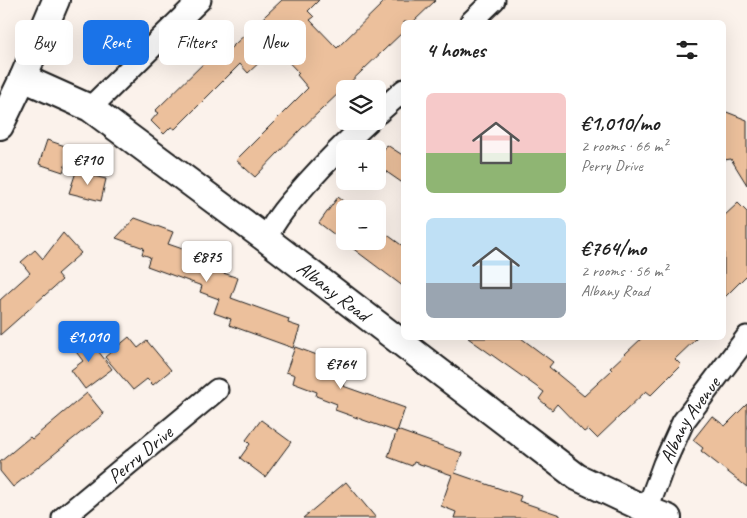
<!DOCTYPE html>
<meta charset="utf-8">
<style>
:root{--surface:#fff;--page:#f2f2f2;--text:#222;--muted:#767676;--accent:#1a73e8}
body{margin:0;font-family:Caveat,sans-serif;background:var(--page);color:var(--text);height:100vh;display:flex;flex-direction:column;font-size:19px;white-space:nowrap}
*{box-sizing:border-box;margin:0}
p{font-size:16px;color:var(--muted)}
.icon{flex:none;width:28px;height:28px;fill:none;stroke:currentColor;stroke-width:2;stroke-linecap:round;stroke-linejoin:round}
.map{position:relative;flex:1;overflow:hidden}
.panel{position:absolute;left:401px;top:20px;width:325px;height:320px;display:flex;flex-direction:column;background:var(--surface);border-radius:8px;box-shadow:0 5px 20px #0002}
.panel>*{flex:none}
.top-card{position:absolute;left:15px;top:20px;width:311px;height:45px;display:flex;gap:10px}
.fabs{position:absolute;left:336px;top:80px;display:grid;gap:10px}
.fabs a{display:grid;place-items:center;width:50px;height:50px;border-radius:8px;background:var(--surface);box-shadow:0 5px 20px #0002;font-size:25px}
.price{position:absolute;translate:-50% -42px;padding:0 11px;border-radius:5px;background:#fff;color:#222;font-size:16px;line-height:32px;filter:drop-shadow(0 1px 2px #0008)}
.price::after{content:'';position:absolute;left:50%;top:30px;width:15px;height:11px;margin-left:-8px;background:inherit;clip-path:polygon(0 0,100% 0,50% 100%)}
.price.active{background:var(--accent);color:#fff}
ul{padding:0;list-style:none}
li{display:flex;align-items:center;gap:15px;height:125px;padding:0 25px}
li span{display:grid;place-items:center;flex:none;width:140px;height:100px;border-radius:8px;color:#555}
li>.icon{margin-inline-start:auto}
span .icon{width:60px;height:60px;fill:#fffc;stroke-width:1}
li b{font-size:21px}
h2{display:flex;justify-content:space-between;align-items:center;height:60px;padding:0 25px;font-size:21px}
.chip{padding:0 18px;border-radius:8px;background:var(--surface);box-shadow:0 5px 20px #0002;font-size:18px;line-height:45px}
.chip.active{background:var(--accent);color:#fff}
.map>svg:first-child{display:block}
.building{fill:#ecc09c;stroke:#1c1c1c}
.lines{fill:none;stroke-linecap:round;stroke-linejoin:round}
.minor-casing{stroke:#1c1c1c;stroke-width:25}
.tertiary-casing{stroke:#1c1c1c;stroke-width:30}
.minor{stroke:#fff;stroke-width:21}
.tertiary{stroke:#fff;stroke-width:26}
.labels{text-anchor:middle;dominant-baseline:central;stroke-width:4;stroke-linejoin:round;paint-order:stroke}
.street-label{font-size:20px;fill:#1c1c1c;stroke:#fff}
</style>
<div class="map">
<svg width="747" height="518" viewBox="0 0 747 518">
<rect width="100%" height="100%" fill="#fbf2eb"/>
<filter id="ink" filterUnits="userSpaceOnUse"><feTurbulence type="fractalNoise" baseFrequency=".02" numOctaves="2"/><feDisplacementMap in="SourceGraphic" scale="10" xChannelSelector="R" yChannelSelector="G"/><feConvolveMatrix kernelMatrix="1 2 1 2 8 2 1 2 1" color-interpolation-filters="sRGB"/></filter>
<g filter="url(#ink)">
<!-- building -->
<g class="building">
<path d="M282,0H319L308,11L314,17L310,20L337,48L386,0H436L413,22H404V31L301,129L255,177L236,160L308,88L297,75L299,73L275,48L248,73L240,64L175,129L171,127L164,134L151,121L158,113L155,111L213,54L219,59Z"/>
<path d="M724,111L747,120V185L731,159L724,160Z"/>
<path d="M47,140L71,148L63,172L39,164Z"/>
<path d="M387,145L404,156V184L378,166V158Z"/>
<path d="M76,172L106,179L101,201L69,193Z"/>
<path d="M338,197L353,209H345V241H378V228L404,247V287L319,223Z"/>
<path d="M738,203L747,212V275L724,298V216Z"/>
<path d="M135,218L173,232L168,244L206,257L203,266L238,278L231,298L289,319L288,323L300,327L293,348L229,325L231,319L214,313L219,299L200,292L202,286L147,266L150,257L142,254L144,248L116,238Z"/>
<path d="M63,233L81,253L57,274L62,280L0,335V300L30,273L21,262L35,250L43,259Z"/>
<path d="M85,334L112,369L85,389L71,370L83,361L71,345Z"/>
<path d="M129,337L138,348L147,341L171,370L153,385L147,379L133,390L105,357Z"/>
<path d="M468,338H521L553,362L549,367L584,396L612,370L610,368L642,338H697L675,359L681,365L651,395L646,391L597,438L588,429L584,432L557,404L552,410L539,399L544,392Z"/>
<path d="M295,347L350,367L343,386L405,408L397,432L335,410L337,404L316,396L317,392L293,383L295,375L286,372Z"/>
<path d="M87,393L104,414L13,487L0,471V462L30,437L32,439Z"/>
<path d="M747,404V487L701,451L703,448L693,440L712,416L725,426Z"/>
<path d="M261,420L291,442L265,477L240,458L250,444L246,440Z"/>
<path d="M397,430L462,453L455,473L521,496L519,501L560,515V518H454L456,512L441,506L452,475L414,462L412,466L388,457Z"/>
<path d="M346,482L376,518H303Z"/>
</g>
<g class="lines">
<defs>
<g id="minor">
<path d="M471,22L494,0"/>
<path d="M90,108L200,0"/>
<path d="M378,113L404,90"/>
<path d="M266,239C276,217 292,200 308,182C327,161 347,141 369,121"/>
<path id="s1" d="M647,510L664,464L683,422L747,337"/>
<path id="s2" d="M63,518L217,390"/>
</g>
<g id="tertiary">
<path id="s3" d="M23,78L90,108L266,239L577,477L647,510L668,518"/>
<path d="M0,126L23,78L56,0"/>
</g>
</defs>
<!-- minor casing -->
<use href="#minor" class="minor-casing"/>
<!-- tertiary casing -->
<use href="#tertiary" class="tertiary-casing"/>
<!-- minor -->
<use href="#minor" class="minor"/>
<!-- tertiary -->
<use href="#tertiary" class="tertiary"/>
</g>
</g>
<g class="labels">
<!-- street labels -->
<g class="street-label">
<text stroke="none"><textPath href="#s3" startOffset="378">Albany Road</textPath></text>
<text stroke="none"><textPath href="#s1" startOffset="100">Albany Avenue</textPath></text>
<text stroke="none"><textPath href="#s2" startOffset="100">Perry Drive</textPath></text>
</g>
</g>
</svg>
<div class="fabs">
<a><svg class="icon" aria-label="layers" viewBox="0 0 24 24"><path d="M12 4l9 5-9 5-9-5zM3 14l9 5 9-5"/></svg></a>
<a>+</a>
<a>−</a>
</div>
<b class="price" style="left:88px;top:186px">€710</b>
<b class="price" style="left:207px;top:283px">€875</b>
<b class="price active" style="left:89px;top:363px">€1,010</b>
<b class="price" style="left:341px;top:390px">€764</b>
<div class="top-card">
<a class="chip">Buy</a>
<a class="chip active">Rent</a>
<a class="chip">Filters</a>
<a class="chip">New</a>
</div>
<section class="panel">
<h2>4 homes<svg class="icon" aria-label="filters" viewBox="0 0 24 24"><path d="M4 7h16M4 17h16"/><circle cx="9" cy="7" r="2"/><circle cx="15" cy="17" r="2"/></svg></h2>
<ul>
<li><span style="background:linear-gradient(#f6c9c9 60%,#8fb573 0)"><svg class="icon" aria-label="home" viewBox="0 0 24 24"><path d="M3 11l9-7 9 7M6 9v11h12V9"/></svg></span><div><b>€1,010/mo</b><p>2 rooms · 66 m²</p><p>Perry Drive</p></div></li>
<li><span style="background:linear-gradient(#bfe0f5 65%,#9aa5b1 0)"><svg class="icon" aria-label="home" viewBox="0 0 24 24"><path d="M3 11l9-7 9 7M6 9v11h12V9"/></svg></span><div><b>€764/mo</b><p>2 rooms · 56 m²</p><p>Albany Road</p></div></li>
</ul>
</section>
</div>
